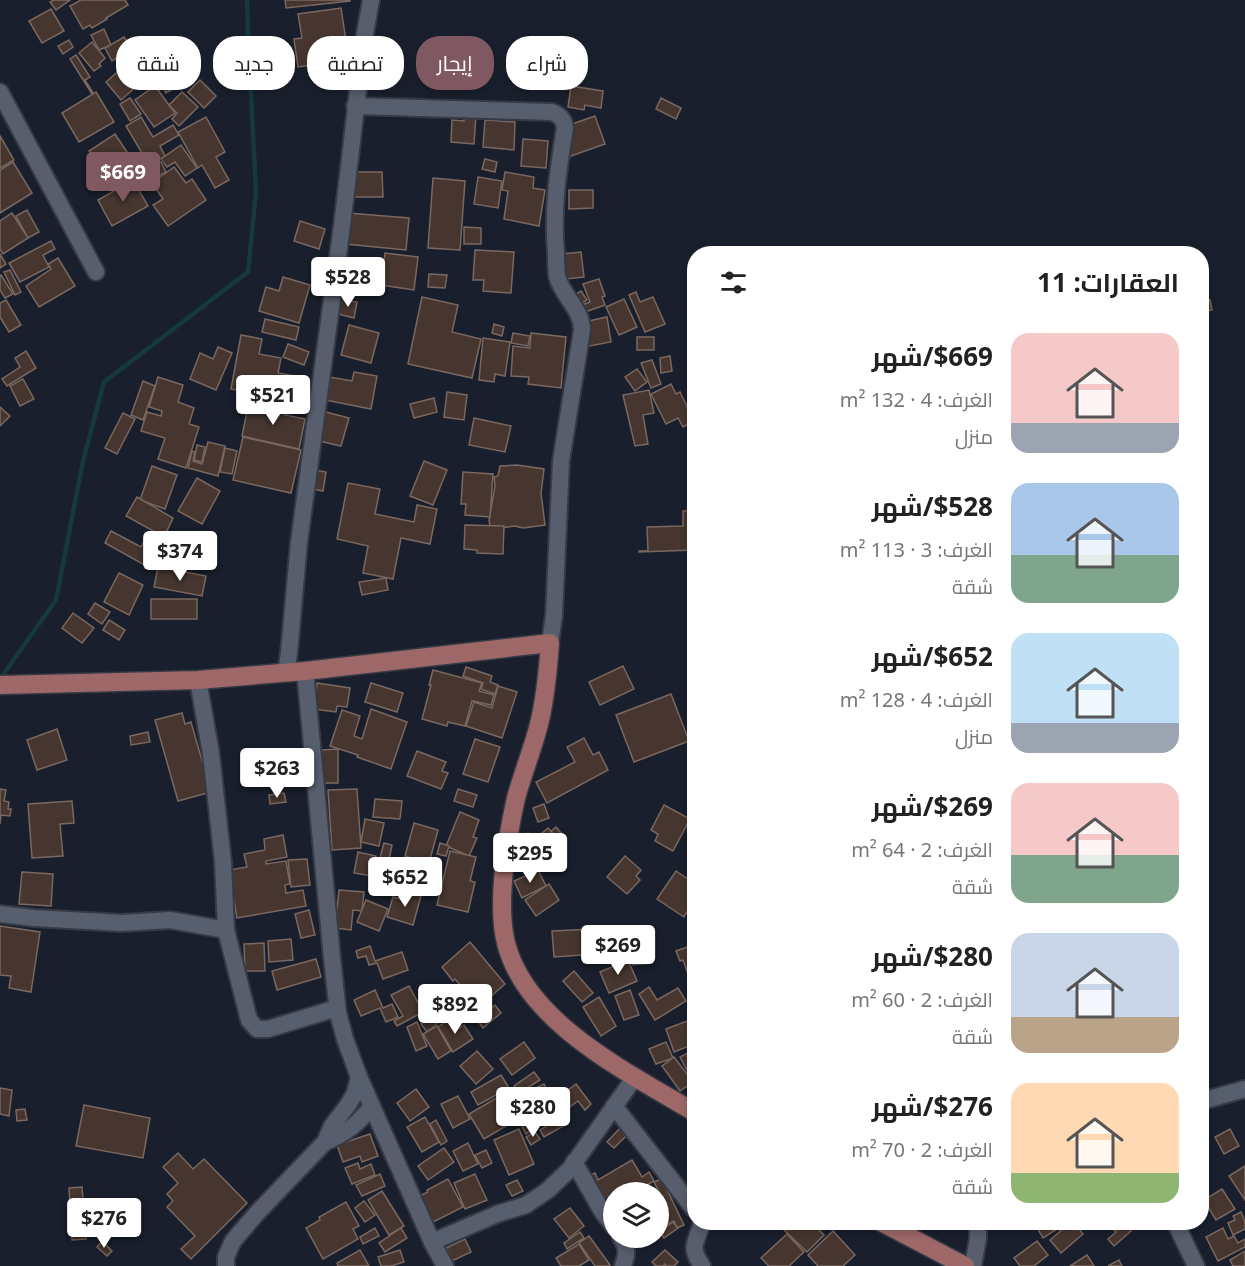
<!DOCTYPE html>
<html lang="ar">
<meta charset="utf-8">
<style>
:root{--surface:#fff;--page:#f2f2f2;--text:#222;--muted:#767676;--accent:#805861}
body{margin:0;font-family:"Noto Sans",Cairo,sans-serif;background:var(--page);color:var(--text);direction:rtl;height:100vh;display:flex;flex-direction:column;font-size:22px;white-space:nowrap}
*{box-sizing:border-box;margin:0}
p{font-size:20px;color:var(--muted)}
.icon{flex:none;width:33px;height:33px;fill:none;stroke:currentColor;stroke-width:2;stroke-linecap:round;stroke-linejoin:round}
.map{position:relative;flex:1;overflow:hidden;direction:ltr}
.drawer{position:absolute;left:687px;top:246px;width:522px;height:984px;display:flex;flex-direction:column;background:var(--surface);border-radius:24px;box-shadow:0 3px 9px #0003;direction:rtl}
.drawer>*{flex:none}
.guide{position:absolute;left:18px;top:36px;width:570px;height:54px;direction:rtl;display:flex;gap:12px}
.tools{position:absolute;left:603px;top:1182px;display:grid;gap:12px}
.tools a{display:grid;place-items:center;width:66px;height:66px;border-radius:50%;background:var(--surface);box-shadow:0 3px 9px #0003;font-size:30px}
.price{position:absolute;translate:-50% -51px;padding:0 14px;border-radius:6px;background:#fff;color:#222;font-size:20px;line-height:39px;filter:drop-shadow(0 2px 3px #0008)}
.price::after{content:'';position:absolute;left:50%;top:36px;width:18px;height:14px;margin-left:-9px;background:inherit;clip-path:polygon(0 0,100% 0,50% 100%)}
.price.current{background:var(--accent);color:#fff}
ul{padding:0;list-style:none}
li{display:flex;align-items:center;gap:18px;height:150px;padding:0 30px}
li span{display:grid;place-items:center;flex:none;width:168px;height:120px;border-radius:18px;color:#555}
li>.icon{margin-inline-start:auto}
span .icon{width:72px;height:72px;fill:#fffc;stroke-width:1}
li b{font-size:26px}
h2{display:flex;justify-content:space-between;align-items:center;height:72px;padding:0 30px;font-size:26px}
.tag{padding:0 21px;border-radius:24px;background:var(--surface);box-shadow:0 3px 9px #0003;font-size:21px;line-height:54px}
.tag.current{background:var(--accent);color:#fff}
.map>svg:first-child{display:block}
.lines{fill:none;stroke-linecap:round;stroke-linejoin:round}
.stream{stroke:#15393d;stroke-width:4.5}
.building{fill:#46362f;stroke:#7a6860;stroke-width:1.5}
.minor-casing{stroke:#363a45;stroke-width:20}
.major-casing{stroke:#363a45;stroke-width:21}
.minor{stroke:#575e6d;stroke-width:16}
.major{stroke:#9e6868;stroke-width:18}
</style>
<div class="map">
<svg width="1245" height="1266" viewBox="0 0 1245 1266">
<rect width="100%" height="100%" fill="#191f2c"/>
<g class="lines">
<!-- stream -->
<path class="stream" d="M0,679L56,600L83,461L104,382L248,272L256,192L248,35L247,0"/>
</g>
<!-- building -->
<g class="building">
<path d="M54,0H70L56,10L50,2Z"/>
<path d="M81,0H125L128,5L106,18L107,19L92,28L90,25L83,29L70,6Z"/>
<path d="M285,0H350V1L286,8Z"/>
<path d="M341,8L349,60L298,67L294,39L302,38L298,14Z"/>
<path d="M51,9L64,31L42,43L29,21Z"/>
<path d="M104,29L111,45L99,50L91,35Z"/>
<path d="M124,37L132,49L112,61L105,48Z"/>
<path d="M69,40L73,47L63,54L58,46Z"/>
<path d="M92,42L105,58L99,64L101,66L94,71L79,53Z"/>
<path d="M135,52L153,72L121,100L106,82L122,68L119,66Z"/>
<path d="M76,55L90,77L85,80L93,93L92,94L70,59Z"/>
<path d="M172,69L181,84L166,93L162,86L156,90L151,83Z"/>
<path d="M200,80L216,96L204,108L188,92Z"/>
<path d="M155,86L175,113L154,127L135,100Z"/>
<path d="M571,86L603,91L601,108L585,105L584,110L568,107Z"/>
<path d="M96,92L114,122L79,142L62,113Z"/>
<path d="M182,92L198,107L179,126L172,119L177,113L169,105Z"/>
<path d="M130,98L141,114L130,121L120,104Z"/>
<path d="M661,98L681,108L676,119L656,109Z"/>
<path d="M464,113L476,114L474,144L451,142L452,120L464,121Z"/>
<path d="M595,116L605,144L568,157L558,129Z"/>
<path d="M141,117L153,137L173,125L179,135L160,146L165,156L149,165L126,126Z"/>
<path d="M206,117L225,152L216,157L229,180L215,188L202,165L198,168L178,132Z"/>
<path d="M485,120L515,122L514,150L483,147Z"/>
<path d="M115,134L137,167L118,180L109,166L102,170L89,151Z"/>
<path d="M0,136L14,160L0,168Z"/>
<path d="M523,139L548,141L546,168L521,166Z"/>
<path d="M181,145L197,168L185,176L175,162L167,167L161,159Z"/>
<path d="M485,159L497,162L495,172L482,169Z"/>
<path d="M13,162L32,193L0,213V170Z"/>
<path d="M161,162L166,172L152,179L147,169Z"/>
<path d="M174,167L186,183L192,179L206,200L168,226L153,205L163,199L152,183Z"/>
<path d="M354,172H382L383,197H354Z"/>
<path d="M505,172L534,177L533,188L545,190L539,226L504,219L508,191L502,190Z"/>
<path d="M478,177L502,181L498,208L474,204Z"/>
<path d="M433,178L465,181L460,250L428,248Z"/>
<path d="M133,180L148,206L112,226L98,200Z"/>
<path d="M569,190H593V208L569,209Z"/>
<path d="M27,210L39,232L28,238L16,216Z"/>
<path d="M12,213L28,238L3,254L0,249V221Z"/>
<path d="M348,213L409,218L406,250L345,244Z"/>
<path d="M300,221L325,229L319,249L294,241Z"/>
<path d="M464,227L481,228V244H464Z"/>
<path d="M51,241L55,249L43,255L49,267L20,282L9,263Z"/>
<path d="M475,250L514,252L511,293L483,291L484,280H473Z"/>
<path d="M581,252L584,277L565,279L562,254Z"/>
<path d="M385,253L418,257L414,290L381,285Z"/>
<path d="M0,254L6,264L0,268Z"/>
<path d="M58,258L75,286L39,307L26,286L51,269L48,264Z"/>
<path d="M10,270L21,292L15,295L4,272Z"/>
<path d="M429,274L447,275L445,288L428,287Z"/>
<path d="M1,275L13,294L5,298L0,290V276Z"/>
<path d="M283,277L310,285L299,323L259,311L266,287L279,291Z"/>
<path d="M599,279L605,296L602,297L605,305L574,316L572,309L590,302L583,284Z"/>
<path d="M581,291L587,300L579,305L573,296Z"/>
<path d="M636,292L640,302L653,297L665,324L645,332L629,295Z"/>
<path d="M422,297L458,305L452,332L481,339L472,378L408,364Z"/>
<path d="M341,299L357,302L354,318L338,314Z"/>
<path d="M624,299L637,327L619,335L606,307Z"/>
<path d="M6,300L21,325L9,332L0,317V303Z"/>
<path d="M1210,300L1212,310L1202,312V302Z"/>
<path d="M607,317L611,342L584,347L579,323Z"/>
<path d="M265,319L299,327L296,340L262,332Z"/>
<path d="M494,324L504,327L502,336L492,333Z"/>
<path d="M349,325L379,333L371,363L341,355Z"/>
<path d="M513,333L530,336L528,346L511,343Z"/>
<path d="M531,333L566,337L561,388L528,384L529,377L511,376L513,346L530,348Z"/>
<path d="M241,335L262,339L259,354L281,358L278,373L301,377L296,401L231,389Z"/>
<rect x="637" y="337" width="17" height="13"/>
<path d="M483,338L510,342L505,376L495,374L494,382L479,380Z"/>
<path d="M288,344L309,352L304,365L283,357Z"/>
<path d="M218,347L232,353L216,390L190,379L200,353L213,359Z"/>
<path d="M26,351L36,368L7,386L2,379L20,367L15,358Z"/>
<path d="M670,356L672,371L661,373L660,358Z"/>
<path d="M652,360L661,384L651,388L641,363Z"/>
<path d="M637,369L647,382L635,391L625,377Z"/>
<path d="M354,372L377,376L371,409L325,400L330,377L352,381Z"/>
<path d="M158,377L183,385L178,402L194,408L189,424L199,427L186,468L158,459L165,438L141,431L147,412L161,416L162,411L149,407Z"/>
<path d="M23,379L34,399L20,406L10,386Z"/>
<path d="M143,381L155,386L143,420L131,415Z"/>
<path d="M671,384L676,394L680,392L694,421L683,427L678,418L666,424L651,394Z"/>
<path d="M649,390L654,413L643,415L648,444L635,446L623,395Z"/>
<path d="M447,392L467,395L464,420L444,417Z"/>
<path d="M434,398L437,412L414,418L410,404Z"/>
<path d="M249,402L286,410L285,415L305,419L299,449L242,436Z"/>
<path d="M0,407L10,416L0,426Z"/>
<path d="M326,412L349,418L341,446L319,441Z"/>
<path d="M123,413L135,419L117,454L105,448Z"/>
<path d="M474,418L511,426L505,452L469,445Z"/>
<path d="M243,437L301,450L291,493L233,480Z"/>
<path d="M208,442L225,446L218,476L188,468L192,451L195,452L193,461L202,464Z"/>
<path d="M197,445L205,447L202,462L194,460Z"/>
<path d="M225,448L237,451L232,474L220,472Z"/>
<path d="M424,461L447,470L433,505L410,496Z"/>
<path d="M517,465L544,469L541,493L545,525L523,528L515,526L501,528L490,526L489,520L495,486L494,477L498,476L500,466Z"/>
<path d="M152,466L177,475L165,509L140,500Z"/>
<path d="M315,470L326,472L323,491L312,489Z"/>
<path d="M463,472L493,474L490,517L465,515L466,504H461Z"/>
<path d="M197,478L220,491L202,524L178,511Z"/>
<path d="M348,483L380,489L375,514L414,522L417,505L437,509L430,544L401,538L393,579L363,573L368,546L337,539Z"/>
<path d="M137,497L173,518L164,537L126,516Z"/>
<path d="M683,511H694V550L639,552V551H648L647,527L683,526Z"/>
<path d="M465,525L504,526L503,554L477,553V550L464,549Z"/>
<path d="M111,531L141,547L148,534L162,541L148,567L105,543Z"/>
<path d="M187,538L215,547L209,565L181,556Z"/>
<path d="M158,567L206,576L202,596L154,587Z"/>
<path d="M119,573L143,585L129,615L104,602Z"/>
<path d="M386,578L388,590L362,595L359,582Z"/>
<rect x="151" y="599" width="46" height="20"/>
<path d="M95,603L110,612L102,624L88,614Z"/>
<path d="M73,613L94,628L82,643L62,628Z"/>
<path d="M109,620L125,630L119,640L103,630Z"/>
<path d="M623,666L634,689L600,705L589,682Z"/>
<path d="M466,667L492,676L490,682L498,685L495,694L481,689L483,683L463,676Z"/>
<path d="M433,670L482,683L479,691L494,695L491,705L472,701L465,726L448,722L447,726L422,719L431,685H429Z"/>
<path d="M317,683L350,688L347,707L337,706L336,712L314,709Z"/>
<path d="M371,683L403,693L397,712L365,702Z"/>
<path d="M498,686L517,692L502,738L466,726L474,702L492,708Z"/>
<path d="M671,694L689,741L634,762L616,715Z"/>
<path d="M371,709L407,722L391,769L357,757L358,755L330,746L342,710L360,716L354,736L362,739Z"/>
<path d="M182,713L185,724L191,722L211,792L178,801L155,720Z"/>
<path d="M57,729L67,760L37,770L27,740Z"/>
<path d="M148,732L150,742L131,745L130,736Z"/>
<path d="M584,738L593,755L599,752L608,770L547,803L536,782L575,762L567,747Z"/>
<path d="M475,739L500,747L488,782L463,774Z"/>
<path d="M338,749V783H322V750Z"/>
<path d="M417,751L446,762L442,771L448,773L441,789L407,776Z"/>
<path d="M0,789L6,790L4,801L9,802L8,809H11L10,816L1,815L0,824Z"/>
<path d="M357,789L361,848L332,850L328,790Z"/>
<path d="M458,789L477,795L473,807L454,801Z"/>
<path d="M284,793L286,802L270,804L269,795Z"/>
<path d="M375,799L402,801L400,819L373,817Z"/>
<path d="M72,801L74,823L60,824L63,856L32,858L28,804Z"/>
<path d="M544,804L549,818L538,822L533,808Z"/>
<path d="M664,805L690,819L673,851L655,841L658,834L651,830Z"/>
<path d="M460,812L479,820L473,837L477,838L469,856L446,846Z"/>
<path d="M365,819L384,823L379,846L361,842Z"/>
<path d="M414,823L438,830L429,863L405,856Z"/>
<path d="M556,827L566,839L562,843L551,831Z"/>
<path d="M548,828L560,842L530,867L513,846L528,833L534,840Z"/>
<path d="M283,835L287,857L266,861V864L286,861L290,884L285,885L286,893L303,890L306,906L237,918L229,870L247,867L244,854L265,850L264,839Z"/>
<path d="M384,843L392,845L389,860L380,858Z"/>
<path d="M440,843L449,846L446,856L437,854Z"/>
<path d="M450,851L476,857L470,881L475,882L468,912L437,905Z"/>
<path d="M358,852L376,856L372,876L354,873Z"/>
<path d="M625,856L641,870L636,876L640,880L627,894L607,877Z"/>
<path d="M307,859L310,885L291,887L288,860Z"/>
<path d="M538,870L546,886L522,898L514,881Z"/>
<path d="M676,871L694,883V900L684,917L657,899Z"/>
<path d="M22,872L53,874L51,906L19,904Z"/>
<path d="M549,884L559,900L536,916L525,900Z"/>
<path d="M339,890L364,892L362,911L353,910L351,930L335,928Z"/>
<path d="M406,892L421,896L413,925L387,917L393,897L404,900Z"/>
<path d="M366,900L388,909L379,931L357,922Z"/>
<path d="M309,910L315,935L301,938L295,914Z"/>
<path d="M693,921L694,922V933L689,931Z"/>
<path d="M0,926L40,932L31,992L9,988L11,976L0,975Z"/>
<path d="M594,929L596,954L554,957L552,931Z"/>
<path d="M649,930L652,963L633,965L632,956L602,957L600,934Z"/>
<path d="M291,939L293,960L269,962L268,941Z"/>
<path d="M470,942L505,984L479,1007L455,979L453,981L442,967Z"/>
<path d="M264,943L265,971H245L244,944Z"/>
<path d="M693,945L694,949V975L689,977L683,960L680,961L676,951Z"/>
<path d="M370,946L375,961L402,952L408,970L383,979L377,963L369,965L366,956L358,958L356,951Z"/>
<path d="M316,959L321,977L277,990L272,971Z"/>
<path d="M628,960L637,981L609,993L600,972Z"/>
<path d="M574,971L593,993L582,1002L563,981Z"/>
<path d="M409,986L423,1012L397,1026L394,1021L403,1016L391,995Z"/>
<path d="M649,987L657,1000L678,988L686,1001L655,1020L639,994Z"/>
<path d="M375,990L383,1008L392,1004L398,1017L386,1022L380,1008L361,1016L354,1000Z"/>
<path d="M630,990L639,1015L624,1020L615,996Z"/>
<path d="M451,991L461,1010L451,1015L442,996Z"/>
<path d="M599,997L616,1026L601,1036L583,1007Z"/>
<path d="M495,1005L501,1013L483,1028L477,1020Z"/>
<path d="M431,1017L437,1024L427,1032L421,1024Z"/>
<path d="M451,1018L458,1029L464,1025L473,1039L453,1052L438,1027Z"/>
<path d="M690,1020L694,1032V1044L674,1052L666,1029Z"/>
<path d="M417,1022L427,1046L416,1051L407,1027Z"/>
<path d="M437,1026L451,1051L438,1059L423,1034Z"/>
<path d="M524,1042L535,1058L512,1075L500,1059Z"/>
<path d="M666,1042L673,1058L656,1064L649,1049Z"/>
<path d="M694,1050V1074L690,1076L680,1057Z"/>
<path d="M477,1051L493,1069L476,1084L460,1066Z"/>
<path d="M674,1057L693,1082L680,1091L662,1066Z"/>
<path d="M534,1072L540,1080L519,1093L514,1086Z"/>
<path d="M501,1075L509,1088L478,1105L471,1092Z"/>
<path d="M544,1084L548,1091L540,1095L544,1104L529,1111L521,1095Z"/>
<path d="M576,1084L591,1104L585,1110L578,1101L555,1118L547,1106Z"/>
<path d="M0,1088L12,1090L9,1116L0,1114Z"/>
<path d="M416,1089L429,1107L410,1121L397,1103Z"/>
<path d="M512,1089L535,1129L526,1134L518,1119L484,1139L469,1114Z"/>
<path d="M458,1096L470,1119L453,1128L441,1104Z"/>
<path d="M84,1105L150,1118L143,1158L76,1146Z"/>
<path d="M25,1109L27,1120L17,1121L16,1110Z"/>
<path d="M425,1117L439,1142L422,1152L407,1127Z"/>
<path d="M561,1117L565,1125L544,1137L540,1130Z"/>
<path d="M436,1120L447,1141L441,1145L430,1124Z"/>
<path d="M620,1128L627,1135L614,1148L607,1142Z"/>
<path d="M519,1129L534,1164L509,1175L494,1140Z"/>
<path d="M1230,1129L1239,1146L1224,1154L1215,1137Z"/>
<path d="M535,1132L540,1139L531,1145L526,1137Z"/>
<path d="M370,1134L378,1156L362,1162L360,1156L343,1162L337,1145Z"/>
<path d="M468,1143L478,1164L463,1171L453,1151Z"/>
<path d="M1202,1145L1208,1154L1202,1158Z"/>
<path d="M444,1148L454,1162L428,1180L418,1166Z"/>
<path d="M486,1150L492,1163L482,1168L475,1155Z"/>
<path d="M178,1153L193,1169L204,1159L247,1203L191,1259L181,1249L195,1236L167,1207L173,1201L167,1194L178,1183L163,1167Z"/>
<path d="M632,1160L642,1177L649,1172L654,1181L634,1192H614V1204L608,1207L583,1179L595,1173L598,1180Z"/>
<path d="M358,1163L360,1169L371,1164L375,1175L352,1184L345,1168Z"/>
<path d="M1245,1166V1200L1229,1176Z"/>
<path d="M380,1174L385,1186L362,1196L356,1185Z"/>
<path d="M475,1174L487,1200L465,1209L454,1183Z"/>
<path d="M448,1179L463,1207L433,1222L419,1196L428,1192L427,1190Z"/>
<path d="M662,1179L684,1225L677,1228L674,1221L660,1228L658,1224V1217L660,1216L658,1207L665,1204L654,1182Z"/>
<path d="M517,1180L523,1191L512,1196L506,1185Z"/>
<path d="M82,1187L86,1239L72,1240L69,1188Z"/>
<path d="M1222,1189L1235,1209L1216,1220L1204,1200Z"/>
<path d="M382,1191L404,1226L389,1235L368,1200Z"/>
<path d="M364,1201L375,1215L365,1222L355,1208Z"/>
<path d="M346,1202L359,1226L353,1229L358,1239L323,1259L306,1228L320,1220L319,1217Z"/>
<path d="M570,1208L584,1226L569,1238L554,1219Z"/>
<path d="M1241,1212L1245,1222V1229L1233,1235L1228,1223L1235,1220L1233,1216Z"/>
<path d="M673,1222L678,1228L664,1238L659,1231Z"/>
<path d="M785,1222H811L824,1235L807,1252L781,1227Z"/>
<path d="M1042,1222H1068L1043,1238L1036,1226Z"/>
<path d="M1071,1222H1074L1083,1234L1061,1253L1050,1240Z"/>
<path d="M1098,1222H1124L1131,1231L1114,1246L1108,1239L1116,1232L1108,1224L1103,1228Z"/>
<path d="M375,1228L379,1236L363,1244L360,1237Z"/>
<path d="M401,1228L407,1238L385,1252L379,1243Z"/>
<path d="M1223,1228L1228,1239L1234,1236L1238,1243L1245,1239V1247L1218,1261L1206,1237Z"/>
<path d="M833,1231L855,1255L843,1266H818L808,1255Z"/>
<path d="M580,1232L584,1238L567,1249L564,1243Z"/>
<path d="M787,1234L804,1252L789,1266H769L761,1258Z"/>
<path d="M589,1236L610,1265L609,1266H595L579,1243Z"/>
<path d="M465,1239L471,1252L452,1261L446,1248Z"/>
<path d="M102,1241L112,1251L107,1256L97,1247Z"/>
<path d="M1037,1241L1048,1255L1034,1266H1020L1014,1258Z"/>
<path d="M579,1244L589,1260L579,1266H561L556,1258Z"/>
<path d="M360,1250L369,1266H338L337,1263Z"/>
<path d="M400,1250L404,1262L391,1266H381L378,1257Z"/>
<path d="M665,1250L678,1262L674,1266H666L665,1264L663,1266H656L652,1262Z"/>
<path d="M1245,1251V1266H1233L1230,1260Z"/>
<path d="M1087,1255L1094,1266H1070Z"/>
<path d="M1119,1260L1122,1266H1108Z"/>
</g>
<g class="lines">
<defs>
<g id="minor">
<path d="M0,92L96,272"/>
<path d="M355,106L552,112C560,115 564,119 565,128C558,170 552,210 556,253C556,260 556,269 557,276C562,296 582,309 582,330L561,461L554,615L550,643"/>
<path d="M305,671L332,958L338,1013L345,1039L359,1077L432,1242L445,1266"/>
<path d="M286,673L289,653L299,542L342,226L364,39L371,0"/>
<path d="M198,680L211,754L223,862L226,930L249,1020L257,1029H268L337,1008"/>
<path d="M0,914L34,918L122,923L170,920L226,930"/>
<path d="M1202,1101L1245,1089"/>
<path d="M614,1106L694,1209"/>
<path d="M325,1142C345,1135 359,1123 372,1106"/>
<path d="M574,1162L602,1211L614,1227"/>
<path d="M702,1222C697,1243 688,1245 702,1266"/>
<path d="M1175,1222L1196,1266"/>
<path d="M621,1238C628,1248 627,1254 623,1266"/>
<path d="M432,1242L497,1214L526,1205L548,1190L570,1169L635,1077"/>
<path d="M226,1266V1257L233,1241L257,1213L325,1142L332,1126L348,1105L355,1093L359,1077"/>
<path d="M973,1266L978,1238V1222"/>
</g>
<g id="major">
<path d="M0,685L198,680L305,671L550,643C548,670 546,694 540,720C534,746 523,772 516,798C507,838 496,904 506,943C526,1023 629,1073 694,1112"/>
<path d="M881,1222L965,1266"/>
</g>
</defs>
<!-- minor casing -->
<use href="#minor" class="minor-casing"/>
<!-- major casing -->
<use href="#major" class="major-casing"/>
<!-- minor -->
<use href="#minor" class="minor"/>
<!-- major -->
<use href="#major" class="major"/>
</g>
</svg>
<div class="tools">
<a><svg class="icon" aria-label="layers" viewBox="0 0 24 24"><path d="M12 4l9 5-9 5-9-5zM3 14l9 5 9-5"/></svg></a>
</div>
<b class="price current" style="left:123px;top:203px">$669</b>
<b class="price" style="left:348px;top:308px">$528</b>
<b class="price" style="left:273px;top:426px">$521</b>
<b class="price" style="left:180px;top:582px">$374</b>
<b class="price" style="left:277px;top:799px">$263</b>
<b class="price" style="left:530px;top:884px">$295</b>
<b class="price" style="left:405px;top:908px">$652</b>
<b class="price" style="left:618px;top:976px">$269</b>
<b class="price" style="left:455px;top:1035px">$892</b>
<b class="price" style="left:533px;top:1138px">$280</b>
<b class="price" style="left:104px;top:1249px">$276</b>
<div class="guide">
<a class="tag">شراء</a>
<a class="tag current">إيجار</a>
<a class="tag">تصفية</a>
<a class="tag">جديد</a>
<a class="tag">شقة</a>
</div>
<section class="drawer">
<h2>العقارات: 11<svg class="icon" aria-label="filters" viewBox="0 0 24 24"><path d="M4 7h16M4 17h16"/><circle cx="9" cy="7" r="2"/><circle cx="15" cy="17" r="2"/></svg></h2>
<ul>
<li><span style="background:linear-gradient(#f6c9c9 75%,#9aa5b1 0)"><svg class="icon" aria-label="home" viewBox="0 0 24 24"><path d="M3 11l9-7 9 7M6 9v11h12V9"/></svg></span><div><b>$669/شهر</b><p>الغرف: 4 · 132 m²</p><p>منزل</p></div></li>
<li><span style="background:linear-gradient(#a9c7e8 60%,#7fa58c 0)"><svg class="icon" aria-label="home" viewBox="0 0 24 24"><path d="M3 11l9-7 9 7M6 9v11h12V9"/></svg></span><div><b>$528/شهر</b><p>الغرف: 3 · 113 m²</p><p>شقة</p></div></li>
<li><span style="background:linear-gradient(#bfe0f5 75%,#9aa5b1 0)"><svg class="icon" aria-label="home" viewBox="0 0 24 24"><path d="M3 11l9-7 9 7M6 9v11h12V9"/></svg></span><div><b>$652/شهر</b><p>الغرف: 4 · 128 m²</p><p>منزل</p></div></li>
<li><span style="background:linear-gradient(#f6c9c9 60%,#7fa58c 0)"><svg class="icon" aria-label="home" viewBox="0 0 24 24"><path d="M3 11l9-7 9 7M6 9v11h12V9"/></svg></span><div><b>$269/شهر</b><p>الغرف: 2 · 64 m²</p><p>شقة</p></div></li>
<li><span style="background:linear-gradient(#c9d6e8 70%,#b9a48a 0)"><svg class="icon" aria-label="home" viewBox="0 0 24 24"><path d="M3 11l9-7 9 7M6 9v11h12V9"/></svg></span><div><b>$280/شهر</b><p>الغرف: 2 · 60 m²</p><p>شقة</p></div></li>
<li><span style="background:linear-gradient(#ffd9b3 75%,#8fb573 0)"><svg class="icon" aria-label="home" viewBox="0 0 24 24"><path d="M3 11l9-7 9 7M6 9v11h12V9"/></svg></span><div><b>$276/شهر</b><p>الغرف: 2 · 70 m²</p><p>شقة</p></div></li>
</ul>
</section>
</div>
